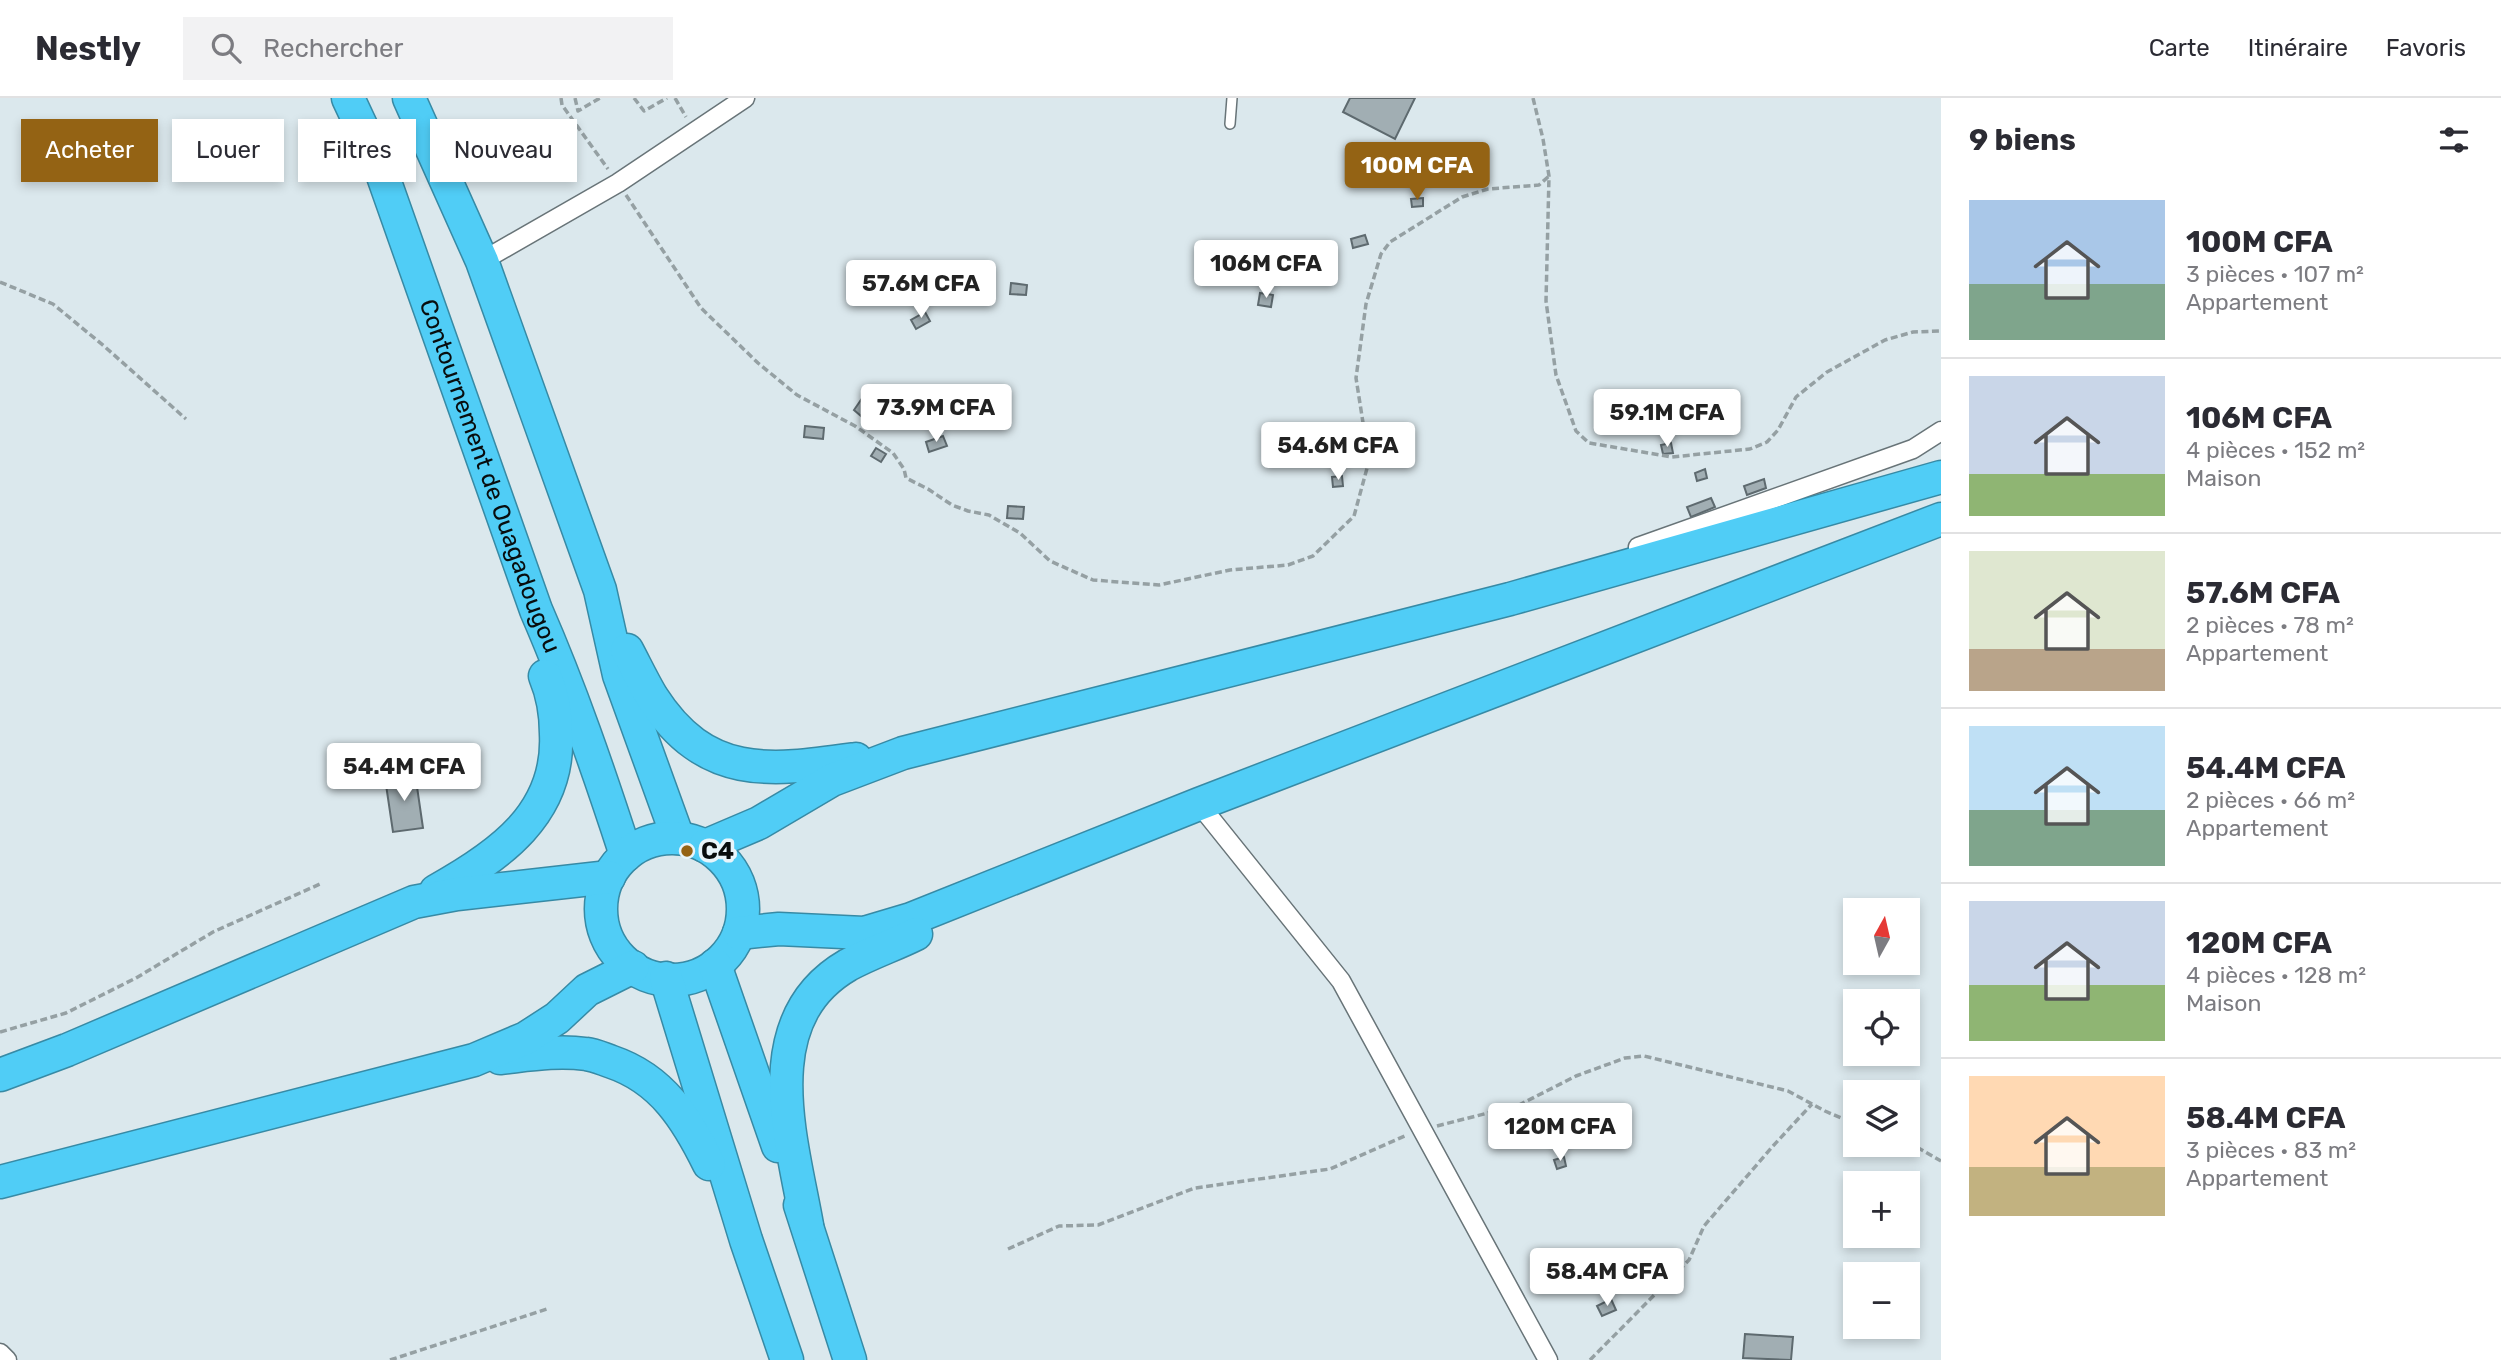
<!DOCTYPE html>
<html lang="fr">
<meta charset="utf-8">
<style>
:root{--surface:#fff;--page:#f2f2f3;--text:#2b2b33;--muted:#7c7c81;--line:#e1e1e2;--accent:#946314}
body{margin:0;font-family:Rubik,sans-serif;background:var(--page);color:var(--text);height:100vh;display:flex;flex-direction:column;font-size:26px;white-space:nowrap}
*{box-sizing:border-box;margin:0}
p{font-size:23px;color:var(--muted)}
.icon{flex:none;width:38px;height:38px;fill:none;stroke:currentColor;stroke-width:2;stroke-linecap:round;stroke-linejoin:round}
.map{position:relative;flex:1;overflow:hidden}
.panel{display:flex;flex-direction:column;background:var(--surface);width:560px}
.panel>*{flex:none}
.top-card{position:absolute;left:21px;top:21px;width:665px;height:63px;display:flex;gap:14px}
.needle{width:46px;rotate:8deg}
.tools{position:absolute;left:1843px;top:800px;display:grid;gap:14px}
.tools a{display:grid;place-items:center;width:77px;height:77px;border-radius:0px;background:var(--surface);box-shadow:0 4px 10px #0003;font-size:35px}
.price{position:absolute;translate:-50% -60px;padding:0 16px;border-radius:7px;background:#fff;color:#222;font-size:23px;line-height:46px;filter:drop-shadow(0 2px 4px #0008)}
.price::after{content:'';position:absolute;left:50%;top:42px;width:21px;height:16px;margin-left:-10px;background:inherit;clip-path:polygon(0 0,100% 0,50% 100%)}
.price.selected{background:var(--accent);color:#fff}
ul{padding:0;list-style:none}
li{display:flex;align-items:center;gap:21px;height:175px;padding:0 28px}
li+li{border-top:2px solid var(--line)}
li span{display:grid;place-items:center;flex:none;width:196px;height:140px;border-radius:0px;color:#555}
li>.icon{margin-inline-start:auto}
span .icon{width:84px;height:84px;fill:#fffc;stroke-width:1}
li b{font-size:30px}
h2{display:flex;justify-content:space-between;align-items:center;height:84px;padding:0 28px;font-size:30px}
.chip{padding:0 24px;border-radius:0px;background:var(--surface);box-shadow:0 4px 10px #0003;font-size:24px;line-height:63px}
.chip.selected{background:var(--accent);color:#fff}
header{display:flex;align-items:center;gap:42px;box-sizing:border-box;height:98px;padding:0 35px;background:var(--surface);border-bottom:2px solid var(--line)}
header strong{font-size:33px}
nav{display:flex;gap:38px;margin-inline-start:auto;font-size:24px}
.search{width:490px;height:63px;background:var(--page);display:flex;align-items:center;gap:18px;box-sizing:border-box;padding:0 24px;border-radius:0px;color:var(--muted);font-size:26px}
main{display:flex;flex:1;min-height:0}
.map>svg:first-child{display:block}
.building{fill:#a1aeb3;stroke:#5e6a6f;stroke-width:2}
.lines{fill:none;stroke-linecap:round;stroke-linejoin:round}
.lane-casing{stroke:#687478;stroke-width:12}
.street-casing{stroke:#687478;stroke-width:21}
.highway-casing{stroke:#378aa5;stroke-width:35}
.path{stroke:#95a0a3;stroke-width:3.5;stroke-dasharray:7 3.5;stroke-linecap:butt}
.lane{stroke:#fff;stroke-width:9}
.street{stroke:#fff;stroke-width:18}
.highway{stroke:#50cdf6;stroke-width:32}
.poi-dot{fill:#946314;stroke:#e8f5fb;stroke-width:2.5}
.labels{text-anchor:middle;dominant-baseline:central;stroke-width:7;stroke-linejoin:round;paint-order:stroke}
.street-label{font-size:24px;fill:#080d0e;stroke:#e8f5fb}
.poi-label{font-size:24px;font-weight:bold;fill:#080d0e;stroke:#e8f5fb;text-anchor:start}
</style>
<header>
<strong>Nestly</strong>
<div class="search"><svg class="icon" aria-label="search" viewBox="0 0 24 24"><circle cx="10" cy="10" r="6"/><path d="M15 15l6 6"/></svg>Rechercher</div>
<nav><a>Carte</a><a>Itinéraire</a><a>Favoris</a></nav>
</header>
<main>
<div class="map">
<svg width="1941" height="1262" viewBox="0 0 1941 1262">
<rect width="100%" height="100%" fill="#dbe8ed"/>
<!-- building -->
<g class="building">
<path d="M1350,0H1415L1395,41L1343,14Z"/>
<path d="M1423,100V108L1412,109L1411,101Z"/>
<path d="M1365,137L1368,146L1353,150L1351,141Z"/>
<path d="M1011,185L1027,187L1026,197L1010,196Z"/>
<path d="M1260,195L1273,197L1271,209L1258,207Z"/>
<path d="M925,214L930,223L916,231L911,222Z"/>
<path d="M863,299L871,305L861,318L854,312Z"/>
<path d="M1359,326L1360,338L1349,339L1348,327Z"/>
<path d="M805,328L824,330L823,341L804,339Z"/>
<path d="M943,338L947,348L929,354L926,344Z"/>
<path d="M1671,345L1673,355L1663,356L1661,347Z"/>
<path d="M876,350L886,356L881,364L871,358Z"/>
<path d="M1705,371L1707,380L1697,383L1695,375Z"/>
<path d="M1342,378L1343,388L1333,389L1332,379Z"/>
<path d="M1764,381L1766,390L1747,397L1744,388Z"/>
<path d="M1711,400L1715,409L1691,419L1687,409Z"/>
<path d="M1008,408L1024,409L1023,421L1007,420Z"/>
<path d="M415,675L423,730L393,734L385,680Z"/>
<path d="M1513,1032L1517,1040L1508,1044L1504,1036Z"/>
<path d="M1564,1059L1566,1068L1557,1071L1554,1062Z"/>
<path d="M1611,1201L1616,1212L1602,1218L1597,1208Z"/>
<path d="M1745,1236L1793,1239L1791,1262L1743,1260Z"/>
</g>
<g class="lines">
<defs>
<path id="lane" d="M1230,26L1232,0"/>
<g id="street">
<path d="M482,163L618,85L745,0"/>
<path d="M1638,449L1913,351L1941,333"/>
<path d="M1199,706L1341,883L1548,1262"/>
<path d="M0,1255L7,1262"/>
</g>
<g id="highway">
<path id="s1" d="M348,0L378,64L536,512C571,592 599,674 626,757"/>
<path d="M409,0L482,163L600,492L619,577L678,740"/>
<path d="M627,552C635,567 643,584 652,599C706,683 770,673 856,661"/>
<circle cx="672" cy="811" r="71"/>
<path d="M705,748L759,725L832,682L903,655L1510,501L1941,379"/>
<path d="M436,793C499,758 560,716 556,636C556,616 553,597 545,578"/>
<path d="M739,835L779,831L864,835L911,821L1199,706L1941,421"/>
<path d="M715,867L778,1048"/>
<path d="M666,880L746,1142L787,1262"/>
<path d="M500,960C528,957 557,952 586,956C595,957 603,961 612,964C662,981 687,1021 709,1066"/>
<path d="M0,977L67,952L414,804L457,796L609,779"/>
<path d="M0,1084L474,962L526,940L557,920L587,892L633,869"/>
<path d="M800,1107L850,1262"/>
<path d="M807,1127C792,1042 753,922 848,867C870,855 894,847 916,836"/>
</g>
</defs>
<!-- lane casing -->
<use href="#lane" class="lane-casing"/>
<!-- street casing -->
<use href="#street" class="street-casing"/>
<!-- highway casing -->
<use href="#highway" class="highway-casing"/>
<!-- path -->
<g class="path">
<path d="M561,0L562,7L608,71"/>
<path d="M575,0L578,13L600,0"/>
<path d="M634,0L644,13L667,0"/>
<path d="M675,0L686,19"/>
<path d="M1533,0L1543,41L1549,78L1546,203L1556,277L1576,333L1589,345L1672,359L1750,351L1767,344L1778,332L1796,299L1827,274L1885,242L1913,234L1941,233"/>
<path d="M626,97L701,210L758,265L797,297L855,328L893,355L904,371L906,380L928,391L952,407L968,413L989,417L1020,435L1050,463L1093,482L1159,487L1230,472L1288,467L1313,458L1354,418L1369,363L1356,280L1366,206L1381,156L1390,144L1462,99L1488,91L1539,87L1549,78"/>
<path d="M0,184L53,206L104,248L186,321"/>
<path d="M0,934L66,915L136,880L213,834L320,786"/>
<path d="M1437,1028L1519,1007L1576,978L1625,960L1644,958L1788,993L1825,1013L1855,1026"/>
<path d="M1908,1044L1941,1063"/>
<path d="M1008,1151L1059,1128L1098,1127L1195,1090L1330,1071L1407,1037"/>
<path d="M390,1262L547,1211"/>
<path d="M1590,1262L1689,1162L1704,1128L1773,1048L1812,1006"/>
</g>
<!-- lane -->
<use href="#lane" class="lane"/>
<!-- street -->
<use href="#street" class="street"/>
<!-- highway -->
<use href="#highway" class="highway"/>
</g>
<!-- markers -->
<circle class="poi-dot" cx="687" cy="753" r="7"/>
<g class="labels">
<!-- street labels -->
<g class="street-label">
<text stroke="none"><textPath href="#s1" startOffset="404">Contournement de Ouagadougou</textPath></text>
</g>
<!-- poi labels -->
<g class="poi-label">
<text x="701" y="753">C4</text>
</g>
</g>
</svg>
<div class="tools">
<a><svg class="needle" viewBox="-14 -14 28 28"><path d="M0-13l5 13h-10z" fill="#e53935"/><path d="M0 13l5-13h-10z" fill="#7c7c81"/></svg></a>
<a><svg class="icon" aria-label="locate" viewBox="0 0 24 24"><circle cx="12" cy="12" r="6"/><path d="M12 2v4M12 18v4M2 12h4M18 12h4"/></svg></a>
<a><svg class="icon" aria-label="layers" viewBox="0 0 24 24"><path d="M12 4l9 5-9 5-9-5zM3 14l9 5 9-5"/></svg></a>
<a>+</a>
<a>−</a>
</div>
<b class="price selected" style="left:1417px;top:104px">100M CFA</b>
<b class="price" style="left:1266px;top:202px">106M CFA</b>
<b class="price" style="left:921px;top:222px">57.6M CFA</b>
<b class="price" style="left:936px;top:346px">73.9M CFA</b>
<b class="price" style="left:1667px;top:351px">59.1M CFA</b>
<b class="price" style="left:1338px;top:384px">54.6M CFA</b>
<b class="price" style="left:404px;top:705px">54.4M CFA</b>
<b class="price" style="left:1560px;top:1065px">120M CFA</b>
<b class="price" style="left:1607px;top:1210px">58.4M CFA</b>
<div class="top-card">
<a class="chip selected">Acheter</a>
<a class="chip">Louer</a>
<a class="chip">Filtres</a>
<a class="chip">Nouveau</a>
</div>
</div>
<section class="panel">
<h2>9 biens<svg class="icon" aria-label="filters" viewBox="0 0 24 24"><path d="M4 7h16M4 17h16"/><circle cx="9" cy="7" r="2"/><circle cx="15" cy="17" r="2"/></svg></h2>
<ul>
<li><span style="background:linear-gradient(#a9c7e8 60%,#7fa58c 0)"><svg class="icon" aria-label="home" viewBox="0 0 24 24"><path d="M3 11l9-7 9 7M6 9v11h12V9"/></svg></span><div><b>100M CFA</b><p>3 pièces · 107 m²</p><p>Appartement</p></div></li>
<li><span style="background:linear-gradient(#c9d6e8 70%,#8fb573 0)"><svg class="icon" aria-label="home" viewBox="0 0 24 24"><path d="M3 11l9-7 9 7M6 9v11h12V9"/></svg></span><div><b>106M CFA</b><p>4 pièces · 152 m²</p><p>Maison</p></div></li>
<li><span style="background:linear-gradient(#dfe7d0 70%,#b9a48a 0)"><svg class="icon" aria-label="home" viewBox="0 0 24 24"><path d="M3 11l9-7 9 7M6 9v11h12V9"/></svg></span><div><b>57.6M CFA</b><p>2 pièces · 78 m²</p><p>Appartement</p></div></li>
<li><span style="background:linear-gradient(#bfe0f5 60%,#7fa58c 0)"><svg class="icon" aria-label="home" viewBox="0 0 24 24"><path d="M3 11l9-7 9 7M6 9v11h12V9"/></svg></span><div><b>54.4M CFA</b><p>2 pièces · 66 m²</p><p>Appartement</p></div></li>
<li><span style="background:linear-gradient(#c9d6e8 60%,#8fb573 0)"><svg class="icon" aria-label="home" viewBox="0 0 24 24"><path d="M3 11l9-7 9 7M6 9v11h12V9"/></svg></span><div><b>120M CFA</b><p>4 pièces · 128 m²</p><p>Maison</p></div></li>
<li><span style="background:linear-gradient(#ffd9b3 65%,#c2b280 0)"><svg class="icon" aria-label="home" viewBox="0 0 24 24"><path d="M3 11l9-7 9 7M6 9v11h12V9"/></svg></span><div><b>58.4M CFA</b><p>3 pièces · 83 m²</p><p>Appartement</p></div></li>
</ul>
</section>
</main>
